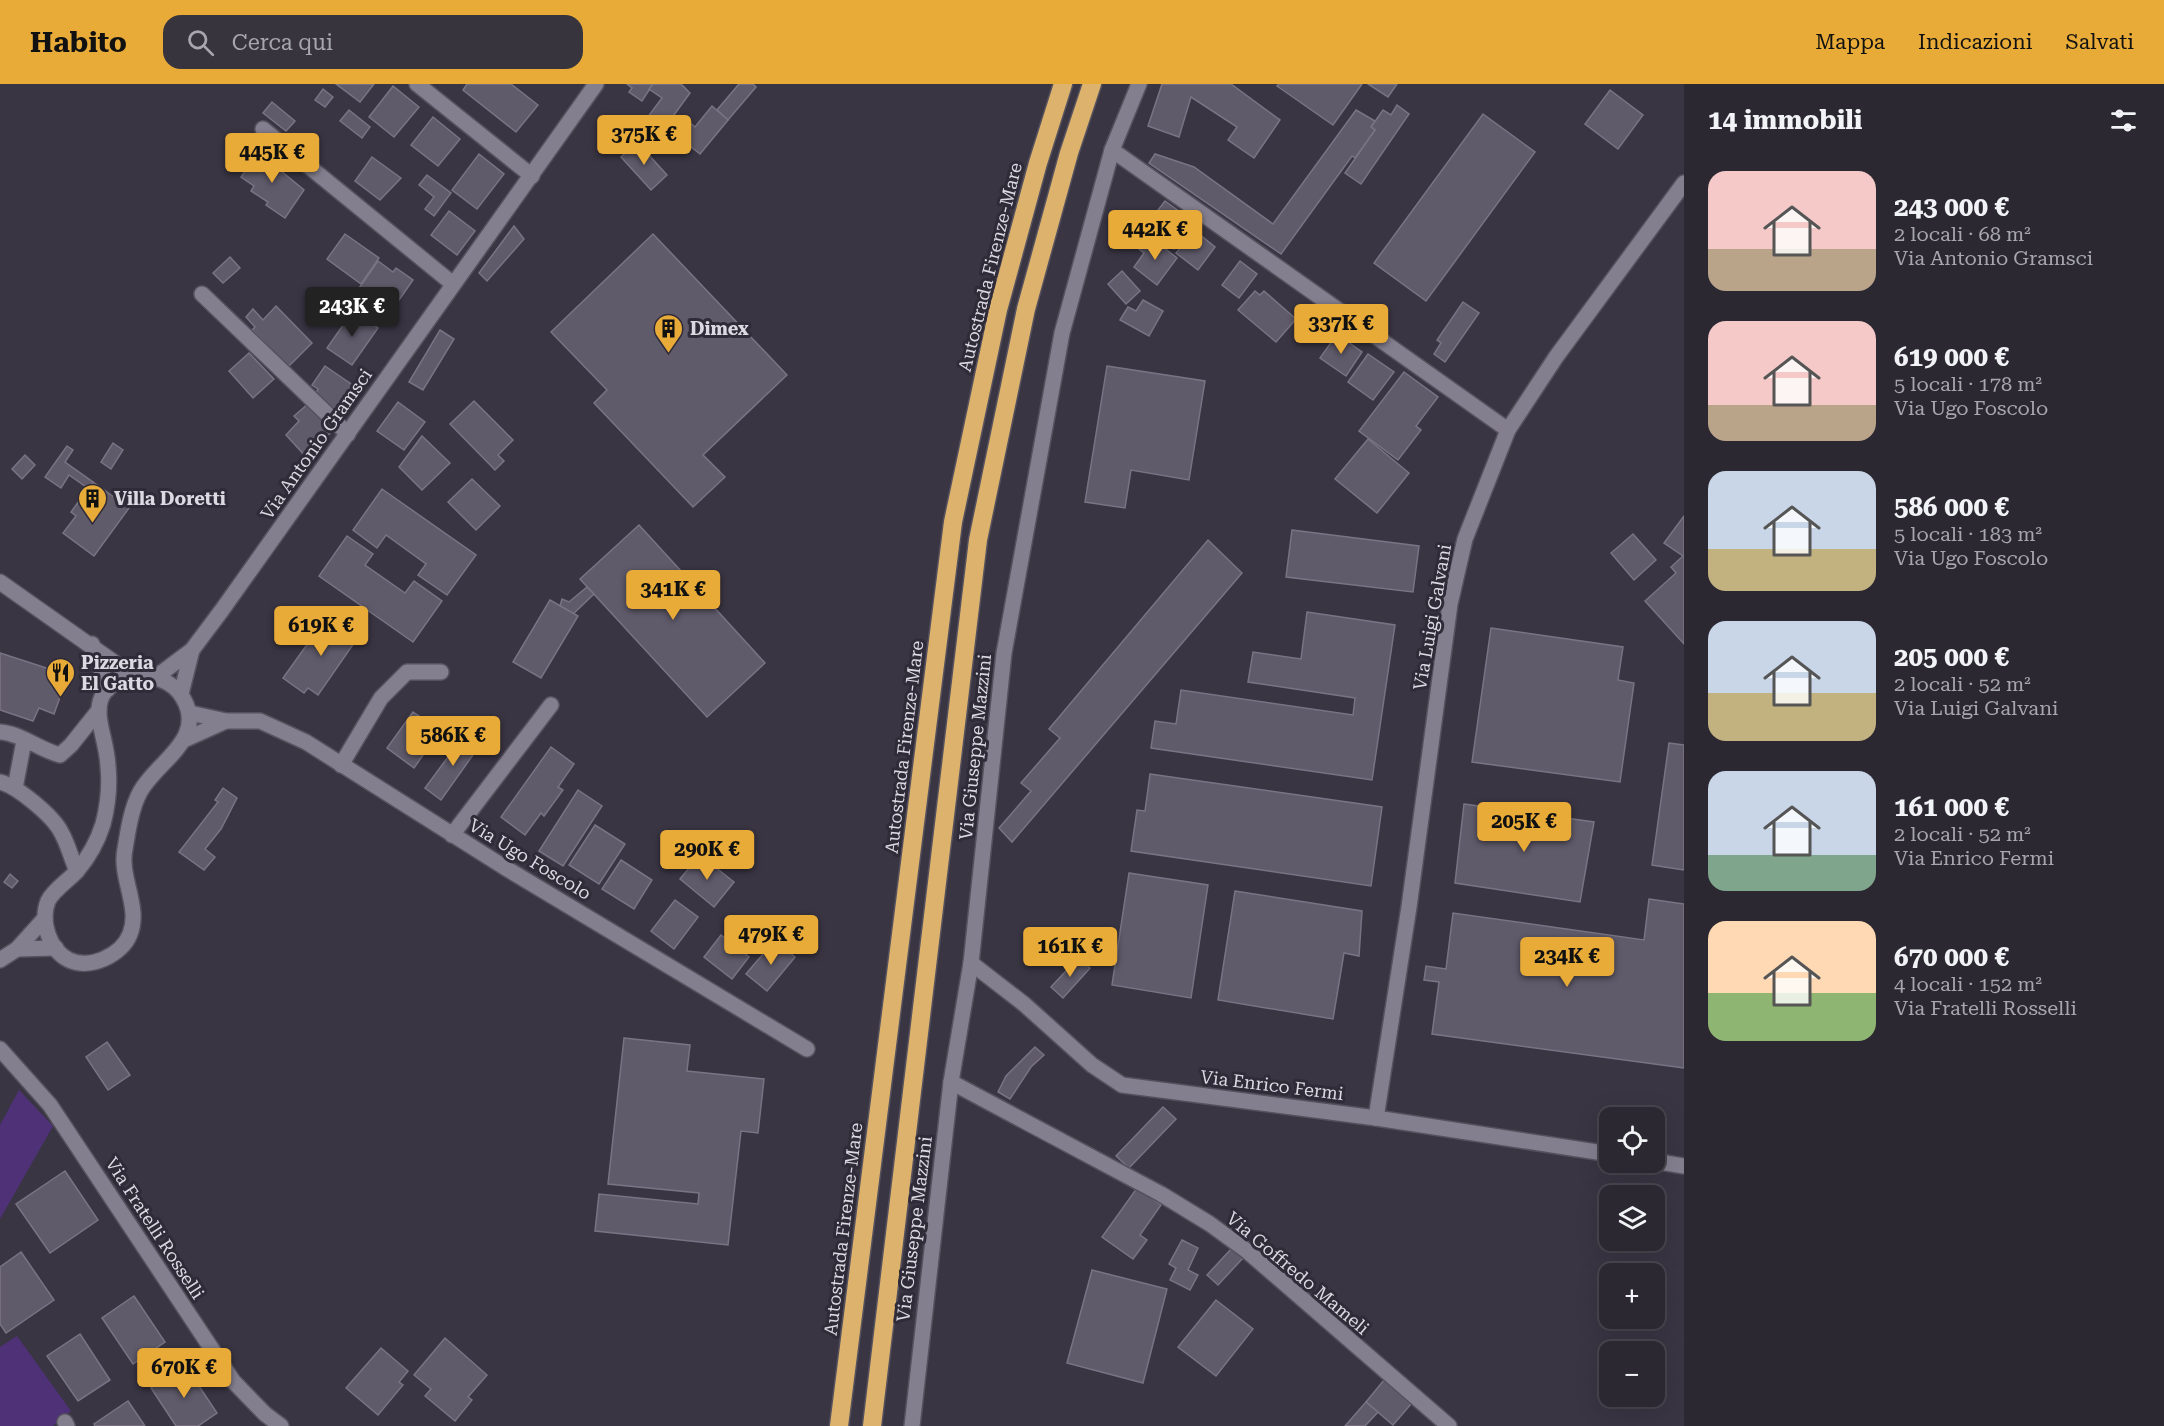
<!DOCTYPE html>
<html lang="it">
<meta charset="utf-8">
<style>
:root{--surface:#2b2832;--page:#37343e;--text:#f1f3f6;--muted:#a6a6ac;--line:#47444d;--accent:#e9ab38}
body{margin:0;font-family:"Roboto Serif",serif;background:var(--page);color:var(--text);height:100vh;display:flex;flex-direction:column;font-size:22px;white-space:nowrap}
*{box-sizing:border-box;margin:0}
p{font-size:20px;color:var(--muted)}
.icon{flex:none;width:33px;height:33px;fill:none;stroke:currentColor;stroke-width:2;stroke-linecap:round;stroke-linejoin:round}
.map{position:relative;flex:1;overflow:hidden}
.panel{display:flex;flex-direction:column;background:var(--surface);width:480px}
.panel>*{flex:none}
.fabs{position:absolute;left:1599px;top:1023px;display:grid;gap:12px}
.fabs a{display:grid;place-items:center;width:66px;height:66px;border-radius:12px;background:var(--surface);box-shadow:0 6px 24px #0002,0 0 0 2px var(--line);font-size:30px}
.price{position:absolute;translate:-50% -51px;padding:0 14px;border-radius:6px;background:var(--accent);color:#111;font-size:20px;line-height:39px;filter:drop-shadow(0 2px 3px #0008)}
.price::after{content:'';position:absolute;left:50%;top:36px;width:18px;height:14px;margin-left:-9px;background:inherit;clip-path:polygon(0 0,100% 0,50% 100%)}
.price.active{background:#222;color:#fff}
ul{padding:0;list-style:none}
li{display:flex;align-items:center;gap:18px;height:150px;padding:0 24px}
li span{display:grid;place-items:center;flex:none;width:168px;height:120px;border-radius:18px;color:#555}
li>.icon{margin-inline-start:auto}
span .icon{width:72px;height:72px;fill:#fffc;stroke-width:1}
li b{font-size:26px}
h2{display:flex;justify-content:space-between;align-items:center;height:72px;padding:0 24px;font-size:26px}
header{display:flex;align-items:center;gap:36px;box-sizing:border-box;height:84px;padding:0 30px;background:var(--accent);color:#111}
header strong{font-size:28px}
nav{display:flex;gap:33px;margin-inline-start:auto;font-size:21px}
.search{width:420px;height:54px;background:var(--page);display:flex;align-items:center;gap:15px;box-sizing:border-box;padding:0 21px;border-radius:18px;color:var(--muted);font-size:22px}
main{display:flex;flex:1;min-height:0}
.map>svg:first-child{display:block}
.green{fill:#4e3176}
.building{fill:#605b6b;stroke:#797484;stroke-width:1.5}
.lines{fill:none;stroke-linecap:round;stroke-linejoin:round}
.minor-casing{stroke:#55515d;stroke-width:18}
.tertiary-casing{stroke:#55515d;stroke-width:18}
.motorway-casing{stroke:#55515d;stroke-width:21}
.minor{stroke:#847f8f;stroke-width:15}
.tertiary{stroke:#847f8f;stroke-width:15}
.motorway{stroke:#ddb26d;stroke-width:18}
.labels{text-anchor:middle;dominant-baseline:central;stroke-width:6;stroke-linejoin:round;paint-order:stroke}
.street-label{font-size:18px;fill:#dbd9e2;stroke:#2f2b38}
.poi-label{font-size:18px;font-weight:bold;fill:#dbd9e2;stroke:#2f2b38;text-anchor:start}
</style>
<header>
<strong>Habito</strong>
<div class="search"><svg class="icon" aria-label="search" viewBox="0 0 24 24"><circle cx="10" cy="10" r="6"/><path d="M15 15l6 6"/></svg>Cerca qui</div>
<nav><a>Mappa</a><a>Indicazioni</a><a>Salvati</a></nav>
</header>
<main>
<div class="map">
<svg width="1684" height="1342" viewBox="0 0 1684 1342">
<rect width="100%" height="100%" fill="#393543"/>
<!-- green -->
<g class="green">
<path d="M19,1006L53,1042L0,1135V1041Z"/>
<path d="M17,1252L71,1327L53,1342H0V1263Z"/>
</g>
<!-- building -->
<g class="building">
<path d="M336,0H374L360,18Z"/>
<path d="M467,0H511L538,21L516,48L463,6Z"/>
<path d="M627,0H653L642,17L629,8L632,4Z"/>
<path d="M653,0H681L690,9L663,46L647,34L662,14L649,5Z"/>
<path d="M739,0H753L756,3L728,36L717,26Z"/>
<path d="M1162,0H1231L1280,36L1254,74L1228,56L1237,43L1191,13L1179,53L1148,42Z"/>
<path d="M1279,0H1362L1333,41L1277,2Z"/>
<path d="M1368,0H1397L1388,13Z"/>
<path d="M393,2L419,23L394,53L369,33Z"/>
<path d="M323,5L333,13L325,23L315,16Z"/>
<path d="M1610,6L1643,31L1618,65L1585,40Z"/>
<path d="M272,18L295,37L286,47L263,29Z"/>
<path d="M1397,21L1409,30L1361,100L1345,89L1375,46L1371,43L1383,26L1391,31Z"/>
<path d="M712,22L728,36L700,70L676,51L688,37L695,43Z"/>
<path d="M349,26L370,43L362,54L340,37Z"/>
<path d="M1356,26L1375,37L1371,43L1375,46L1355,74L1352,72L1281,170L1149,79L1155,70L1194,83L1273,140Z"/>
<path d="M1483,30L1535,68L1426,217L1374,179Z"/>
<path d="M433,33L460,55L438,82L411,61Z"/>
<path d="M637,58L667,91L651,106L621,73Z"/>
<path d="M260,66L278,78L275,82L304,106L285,134L266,121L268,118L251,107L254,102L241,93Z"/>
<path d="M479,70L504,90L477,125L452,106Z"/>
<path d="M372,73L401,94L380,116L355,97Z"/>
<path d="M427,91L451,109L434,132L425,125L434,113L419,101Z"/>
<path d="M1165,117L1194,138L1174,165L1145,143Z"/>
<path d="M449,127L475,147L457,171L431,151Z"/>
<path d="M514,142L524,155L487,197L479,189Z"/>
<path d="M1194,146L1215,163L1198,186L1176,169Z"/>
<path d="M345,150L379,174L361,200L327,175Z"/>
<path d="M653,150L787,291L703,371L725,393L693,423L594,319L607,306L551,248Z"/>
<path d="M1149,152L1177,174L1157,201L1134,183L1144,169L1139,165Z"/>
<path d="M230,173L240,184L223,199L213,189Z"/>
<path d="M378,177L393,188L396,184L413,196L390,229L357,207Z"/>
<path d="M1240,177L1257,190L1239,214L1222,201Z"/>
<path d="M1122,187L1140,207L1126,220L1108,200Z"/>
<path d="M1255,207L1260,211L1264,207L1296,235L1276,258L1238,226Z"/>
<path d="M1143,216L1163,227L1149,252L1120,236L1128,223L1136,227Z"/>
<path d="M1463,218L1479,229L1445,278L1434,270L1441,259L1437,256Z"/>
<path d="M276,222L312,259L288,283L252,246L255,243L246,233L253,225L263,236Z"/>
<path d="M353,227L378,244L352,281L327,264Z"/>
<path d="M440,246L454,255L423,306L409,298Z"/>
<path d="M1337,250L1362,268L1346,292L1320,274Z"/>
<path d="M249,269L274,295L253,314L229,287Z"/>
<path d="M1368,270L1394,288L1373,316L1348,298Z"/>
<path d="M325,282L357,304L339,330L314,312L318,305L312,301Z"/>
<path d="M1107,282L1205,297L1189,396L1131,386L1125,424L1085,418Z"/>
<path d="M1404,288L1438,313L1416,342L1421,346L1398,376L1359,347Z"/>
<path d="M474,317L513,356L498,371L504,377L495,386L450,340Z"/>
<path d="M398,318L425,338L404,366L377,347Z"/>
<path d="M309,319L333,345L309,376L286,351L299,337L294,332Z"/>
<path d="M422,352L450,379L422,406L399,383Z"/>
<path d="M1368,355L1409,389L1377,429L1335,395Z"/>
<path d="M113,359L123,366L111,385L101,378Z"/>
<path d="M67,362L73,366L65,378L93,398L89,405L69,391L61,404L45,393Z"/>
<path d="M25,371L35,381L22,395L12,385Z"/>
<path d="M472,395L500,422L476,446L448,418Z"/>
<path d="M93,398L129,424L94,472L63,449L76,432L71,428Z"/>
<path d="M382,405L476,471L447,511L418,491L426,480L386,451L377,464L353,446Z"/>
<path d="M1684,432V560L1645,517L1676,489L1671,483L1683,472L1664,459Z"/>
<path d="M639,441L765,579L707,633L580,495Z"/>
<path d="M1292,446L1419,462L1413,508L1286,493Z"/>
<path d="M1633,450L1656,476L1634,496L1611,469Z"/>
<path d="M347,452L373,470L365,481L405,509L414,497L442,517L413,558L319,492Z"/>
<path d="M1208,456L1242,489L1012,758L999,744L1031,707L1021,699L1060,654L1049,645Z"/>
<path d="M587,503L594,510L573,530L560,522L562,515L569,518Z"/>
<path d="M550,516L578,532L541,594L513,578Z"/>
<path d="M1307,528L1395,541L1372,696L1151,664L1155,637L1176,640L1181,606L1353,631L1355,614L1248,598L1253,568L1301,575Z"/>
<path d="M331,532L359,552L318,611L308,604L304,609L283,594L311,555L314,557Z"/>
<path d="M1491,544L1623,563L1618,596L1634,599L1620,698L1472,678Z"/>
<path d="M0,569L68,591L54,630L39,624L33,637L0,626Z"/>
<path d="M413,628L431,640L426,647L435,654L414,684L387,664Z"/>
<path d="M465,650L480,661L441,716L425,704Z"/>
<path d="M1669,659L1684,661V786L1652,781Z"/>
<path d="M551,663L574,680L558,703L563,706L544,732L541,729L525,751L501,733Z"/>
<path d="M1150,690L1382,723L1371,802L1131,767L1137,726L1145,727Z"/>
<path d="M223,704L237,714L221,745L205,765L215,773L204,786L179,768L218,718L215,716Z"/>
<path d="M578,706L602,722L563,782L539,767Z"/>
<path d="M1464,720L1594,738L1580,818L1455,799Z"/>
<path d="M595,741L625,760L599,800L569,781Z"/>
<path d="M700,771L734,798L714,823L680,795Z"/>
<path d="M621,776L652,796L634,825L602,805Z"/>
<path d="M1129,789L1208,801L1191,914L1112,901Z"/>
<path d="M10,790L18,797L12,804L4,798Z"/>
<path d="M1235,807L1362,827L1359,872L1344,869L1333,935L1218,916Z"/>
<path d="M1649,815L1684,820V984L1432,950L1439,898L1424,896L1426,882L1446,885L1453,829L1644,856Z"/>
<path d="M675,816L698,833L674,865L651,847Z"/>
<path d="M721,851L749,873L732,895L704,873Z"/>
<path d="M775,856L795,873L767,907L746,890Z"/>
<path d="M1078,874L1090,884L1063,914L1051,903Z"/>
<path d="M624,954L690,961L687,987L764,995L758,1049L741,1047L728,1161L595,1147L599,1110L698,1120L699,1109L608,1100Z"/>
<path d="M107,958L130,991L108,1006L86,973Z"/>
<path d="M1035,963L1044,971L1031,983L1010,1015L998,1008L1006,992Z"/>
<path d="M1163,1023L1176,1035L1129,1084L1116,1072Z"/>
<path d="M65,1087L98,1136L50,1169L16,1120Z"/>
<path d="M1137,1104L1161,1121L1140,1151L1147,1156L1133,1175L1102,1153Z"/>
<path d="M1182,1156L1198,1164L1188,1186L1198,1191L1190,1206L1170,1196L1176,1184L1169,1180Z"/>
<path d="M1232,1164L1243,1174L1218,1201L1207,1191Z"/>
<path d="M21,1168L54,1216L6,1249L0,1240V1183Z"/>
<path d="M1092,1186L1167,1205L1143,1299L1067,1279Z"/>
<path d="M134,1212L165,1258L133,1280L102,1234Z"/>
<path d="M1216,1216L1253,1245L1216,1292L1178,1263Z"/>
<path d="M80,1250L110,1296L78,1317L47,1272Z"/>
<path d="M445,1254L487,1291L468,1313L472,1316L455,1337L425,1312L431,1305L414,1291Z"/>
<path d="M381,1264L408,1287L399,1298L403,1301L378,1331L346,1304Z"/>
<path d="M185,1281L217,1329L198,1342H176L151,1304Z"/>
<path d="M1384,1296L1411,1320L1393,1341L1366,1318Z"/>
<path d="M128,1317L145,1342H95L94,1340Z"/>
<path d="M1366,1318L1378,1328L1365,1342H1345Z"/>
</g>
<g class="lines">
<defs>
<g id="minor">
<path d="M417,0L532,92"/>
<path d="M263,45L453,200"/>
<path d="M1112,66L1508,346"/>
<path d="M202,210L348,350"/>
<path d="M0,498L132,591"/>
<path d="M92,560L108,605"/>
<path d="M190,629L226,637H260L306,658L504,783L807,965"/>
<path d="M0,648C20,649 40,666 60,671L71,661L99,626"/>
<path d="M184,656L226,637"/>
<path d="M341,681L381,614L407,588H441"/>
<path d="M0,698C17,702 53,732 61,748C68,760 71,774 77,787"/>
<path d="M15,704L24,657"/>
<path d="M452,751L551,621"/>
<path d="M971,879L1024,920L1092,981L1122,1001L1376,1034L1610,1070"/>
<path d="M0,965L50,1021L233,1297L265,1330L281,1342"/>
<path d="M951,998L1161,1110L1210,1140L1247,1167L1449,1342"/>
<path d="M1376,1034L1409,823L1450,520L1465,455L1508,346L1556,273L1684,99"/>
<path d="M1654,1077L1684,1082"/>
<path d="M65,1338L67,1342"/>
<path d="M912,1342L951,998L971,879L1004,569L1062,249L1112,66L1139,0"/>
</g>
<g id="tertiary">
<path d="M132,591C153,592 172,595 183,614C207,655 157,677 140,708C131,725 128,747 125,765C119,793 141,823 130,850C122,871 90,886 69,876C49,866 40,837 48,817C54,805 68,797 77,787C88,774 98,756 103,740C108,721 110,702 108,682C106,643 78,609 132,591Z"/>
<path d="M156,593L192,566L222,526L596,0"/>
<path d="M181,610L192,566"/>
<path d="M17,865L56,864"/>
<path d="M0,876L17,865L45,834"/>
</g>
<g id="motorway">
<path d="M839,1342L953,438L998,226L1038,79L1063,0"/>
<path d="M872,1342L978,456L1026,225L1069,69L1092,0"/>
</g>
</defs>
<!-- minor casing -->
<use href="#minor" class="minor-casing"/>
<!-- tertiary casing -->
<use href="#tertiary" class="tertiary-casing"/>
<!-- motorway casing -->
<use href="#motorway" class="motorway-casing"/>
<!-- minor -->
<use href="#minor" class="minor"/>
<!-- tertiary -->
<use href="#tertiary" class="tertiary"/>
<!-- motorway -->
<use href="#motorway" class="motorway"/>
</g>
<!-- icons -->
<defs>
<symbol id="building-pin" viewBox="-11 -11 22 30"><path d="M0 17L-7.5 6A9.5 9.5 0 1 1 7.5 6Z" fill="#e9ab38" stroke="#2f2b38"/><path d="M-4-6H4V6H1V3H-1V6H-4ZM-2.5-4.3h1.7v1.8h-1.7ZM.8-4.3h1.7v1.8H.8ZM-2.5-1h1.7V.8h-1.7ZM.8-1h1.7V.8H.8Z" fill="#111"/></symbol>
<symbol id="restaurant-pin" viewBox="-11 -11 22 30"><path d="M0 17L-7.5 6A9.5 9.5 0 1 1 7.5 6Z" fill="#e9ab38" stroke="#2f2b38"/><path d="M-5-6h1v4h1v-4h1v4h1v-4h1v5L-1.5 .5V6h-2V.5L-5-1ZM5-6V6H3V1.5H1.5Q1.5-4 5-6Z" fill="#111"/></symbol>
</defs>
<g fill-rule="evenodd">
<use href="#building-pin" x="652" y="228" width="33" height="45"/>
<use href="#building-pin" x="76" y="398" width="33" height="45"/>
<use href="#restaurant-pin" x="44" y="572" width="33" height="45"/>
</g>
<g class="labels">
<!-- street labels -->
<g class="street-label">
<text transform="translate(990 183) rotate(-76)">Autostrada Firenze-Mare</text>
<text transform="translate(316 360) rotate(-55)">Via Antonio Gramsci</text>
<text transform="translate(1432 533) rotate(-80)">Via Luigi Galvani</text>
<text transform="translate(904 663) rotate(-83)">Autostrada Firenze-Mare</text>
<text transform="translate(975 663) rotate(-84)">Via Giuseppe Mazzini</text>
<text transform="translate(530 775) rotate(31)">Via Ugo Foscolo</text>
<text transform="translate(1272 1001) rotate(7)">Via Enrico Fermi</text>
<text transform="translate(155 1144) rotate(57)">Via Fratelli Rosselli</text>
<text transform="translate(843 1145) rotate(-83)">Autostrada Firenze-Mare</text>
<text transform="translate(914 1145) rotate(-83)">Via Giuseppe Mazzini</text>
<text transform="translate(1298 1189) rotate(40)">Via Goffredo Mameli</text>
</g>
<!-- poi labels -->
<g class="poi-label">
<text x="690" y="244">Dimex</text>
<text x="114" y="414">Villa Doretti</text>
<text x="81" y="578">Pizzeria<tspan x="81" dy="21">El Gatto</tspan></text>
</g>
</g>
</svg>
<div class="fabs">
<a><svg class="icon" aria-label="locate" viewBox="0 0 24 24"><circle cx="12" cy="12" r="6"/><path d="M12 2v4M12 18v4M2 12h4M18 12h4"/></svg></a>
<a><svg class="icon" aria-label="layers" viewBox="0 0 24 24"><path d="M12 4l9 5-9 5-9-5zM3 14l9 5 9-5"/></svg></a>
<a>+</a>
<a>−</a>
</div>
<b class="price" style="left:644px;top:82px">375K €</b>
<b class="price" style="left:272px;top:100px">445K €</b>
<b class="price" style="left:1155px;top:177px">442K €</b>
<b class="price active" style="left:352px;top:254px">243K €</b>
<b class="price" style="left:1341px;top:271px">337K €</b>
<b class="price" style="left:673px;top:537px">341K €</b>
<b class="price" style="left:321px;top:573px">619K €</b>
<b class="price" style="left:453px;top:683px">586K €</b>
<b class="price" style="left:1524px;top:769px">205K €</b>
<b class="price" style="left:707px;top:797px">290K €</b>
<b class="price" style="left:771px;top:882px">479K €</b>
<b class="price" style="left:1070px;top:894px">161K €</b>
<b class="price" style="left:1567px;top:904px">234K €</b>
<b class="price" style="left:184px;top:1315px">670K €</b>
</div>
<section class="panel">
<h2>14 immobili<svg class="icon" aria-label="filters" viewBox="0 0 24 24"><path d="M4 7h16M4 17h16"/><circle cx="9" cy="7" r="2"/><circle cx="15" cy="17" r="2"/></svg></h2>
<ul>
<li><span style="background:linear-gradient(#f6c9c9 65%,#b9a48a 0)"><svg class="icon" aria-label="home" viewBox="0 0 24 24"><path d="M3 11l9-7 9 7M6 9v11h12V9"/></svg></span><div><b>243 000 €</b><p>2 locali · 68 m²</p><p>Via Antonio Gramsci</p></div></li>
<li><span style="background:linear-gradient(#f6c9c9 70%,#b9a48a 0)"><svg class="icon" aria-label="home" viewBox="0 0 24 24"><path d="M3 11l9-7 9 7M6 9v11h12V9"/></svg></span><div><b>619 000 €</b><p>5 locali · 178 m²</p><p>Via Ugo Foscolo</p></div></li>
<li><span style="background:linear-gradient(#c9d6e8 65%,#c2b280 0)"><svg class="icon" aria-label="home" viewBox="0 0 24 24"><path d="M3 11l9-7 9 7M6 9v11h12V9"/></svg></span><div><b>586 000 €</b><p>5 locali · 183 m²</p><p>Via Ugo Foscolo</p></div></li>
<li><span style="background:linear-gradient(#c9d6e8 60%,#c2b280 0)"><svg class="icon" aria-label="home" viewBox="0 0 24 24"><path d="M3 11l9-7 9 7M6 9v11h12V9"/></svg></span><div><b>205 000 €</b><p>2 locali · 52 m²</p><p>Via Luigi Galvani</p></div></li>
<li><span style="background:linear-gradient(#c9d6e8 70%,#7fa58c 0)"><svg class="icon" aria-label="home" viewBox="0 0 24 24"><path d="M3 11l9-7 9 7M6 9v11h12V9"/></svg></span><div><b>161 000 €</b><p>2 locali · 52 m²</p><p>Via Enrico Fermi</p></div></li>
<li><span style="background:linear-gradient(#ffd9b3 60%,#8fb573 0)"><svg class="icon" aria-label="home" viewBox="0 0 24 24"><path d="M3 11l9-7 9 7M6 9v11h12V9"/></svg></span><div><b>670 000 €</b><p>4 locali · 152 m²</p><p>Via Fratelli Rosselli</p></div></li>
</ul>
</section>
</main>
